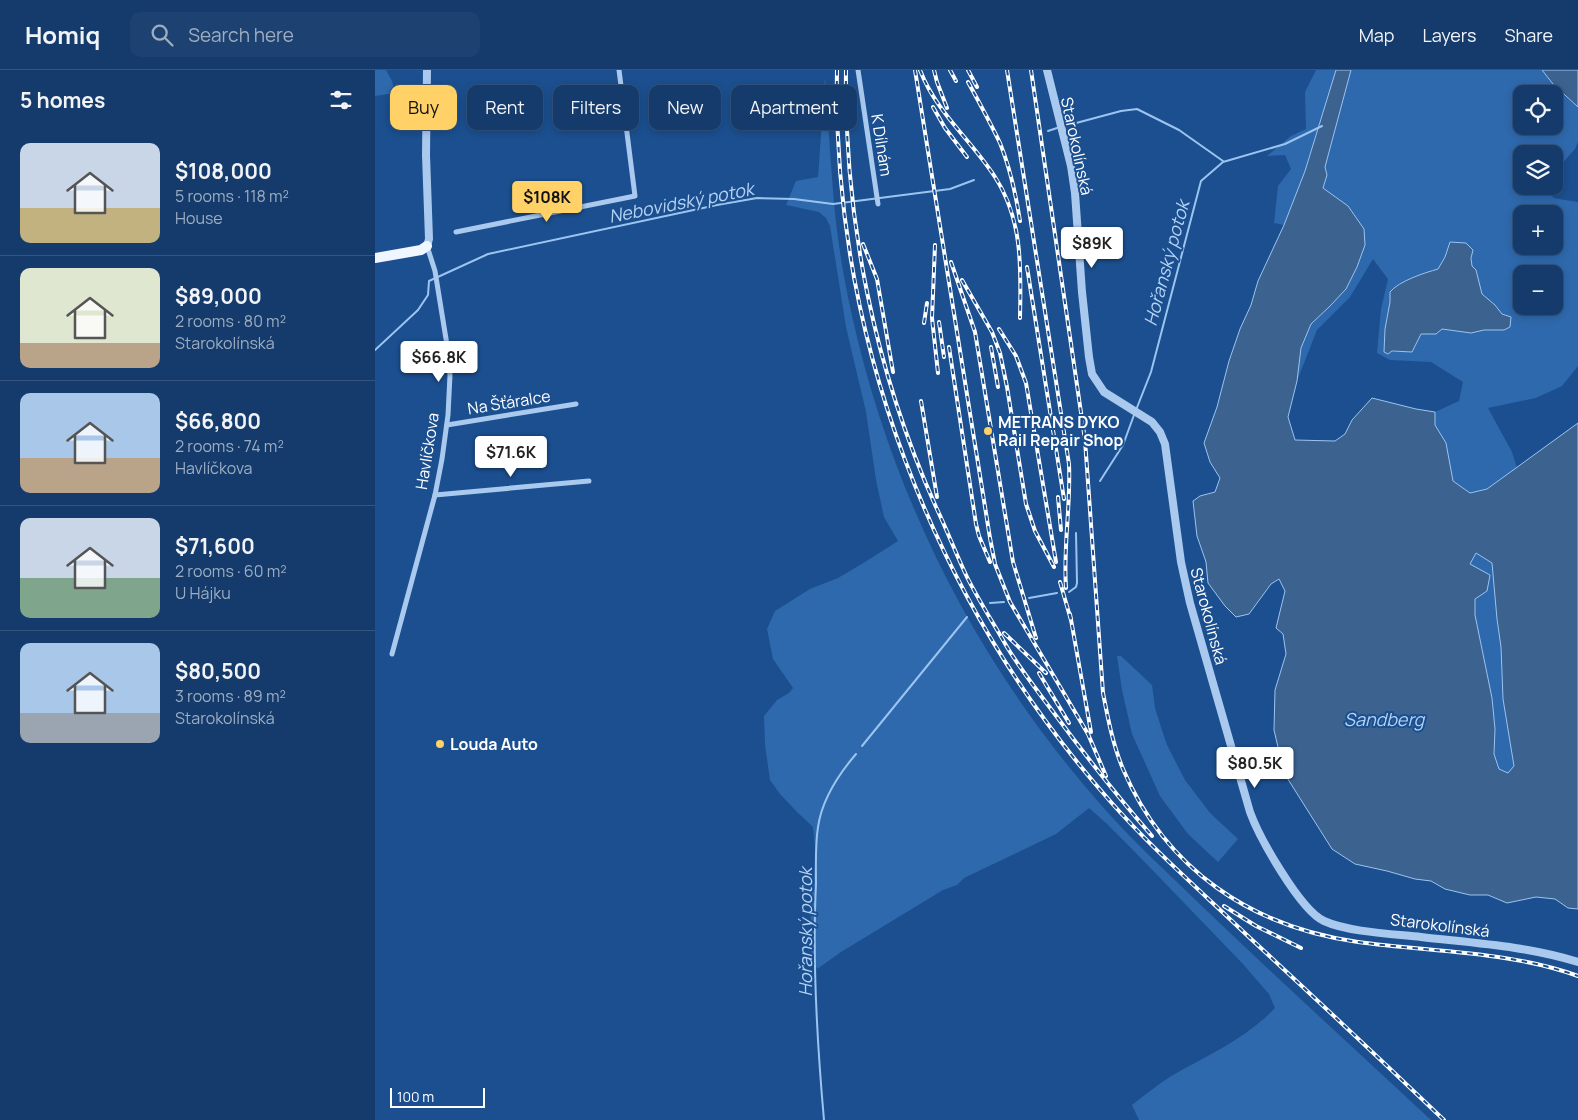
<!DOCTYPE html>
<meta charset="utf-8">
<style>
:root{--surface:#143b6b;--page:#1d4271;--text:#f1f3f6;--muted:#9dadc1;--line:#33557e;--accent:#ffd166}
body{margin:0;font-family:Manrope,sans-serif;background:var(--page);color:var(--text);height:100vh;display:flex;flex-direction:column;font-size:19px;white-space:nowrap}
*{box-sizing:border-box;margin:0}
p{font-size:16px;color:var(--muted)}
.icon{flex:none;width:28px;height:28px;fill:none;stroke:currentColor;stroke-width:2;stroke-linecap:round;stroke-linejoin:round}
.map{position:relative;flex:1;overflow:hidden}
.details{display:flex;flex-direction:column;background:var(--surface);width:375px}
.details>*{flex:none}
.top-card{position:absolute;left:15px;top:15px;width:475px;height:45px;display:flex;gap:10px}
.fabs{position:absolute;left:1138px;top:15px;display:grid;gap:10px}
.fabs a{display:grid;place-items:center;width:50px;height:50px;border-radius:10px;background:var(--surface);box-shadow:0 2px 8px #0003,0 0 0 1px var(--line);font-size:25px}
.scale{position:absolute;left:15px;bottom:12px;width:95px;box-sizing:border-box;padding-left:5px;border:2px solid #fff;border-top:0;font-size:14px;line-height:18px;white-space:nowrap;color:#fff;-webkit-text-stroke:4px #1b4f8f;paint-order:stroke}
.price{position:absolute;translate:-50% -42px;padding:0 11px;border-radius:5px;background:#fff;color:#222;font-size:16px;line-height:32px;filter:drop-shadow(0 1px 2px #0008)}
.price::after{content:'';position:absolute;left:50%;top:30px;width:15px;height:11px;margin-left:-8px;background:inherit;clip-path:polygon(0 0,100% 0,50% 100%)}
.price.active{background:var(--accent);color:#111}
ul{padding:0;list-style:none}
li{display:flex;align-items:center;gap:15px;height:125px;padding:0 20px}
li+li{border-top:1px solid var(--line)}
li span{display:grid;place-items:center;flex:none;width:140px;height:100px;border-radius:10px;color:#555}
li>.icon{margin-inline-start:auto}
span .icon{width:60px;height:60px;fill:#fffc;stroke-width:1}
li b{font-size:21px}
h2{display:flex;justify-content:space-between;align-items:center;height:60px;padding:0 20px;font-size:21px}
.chip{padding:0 18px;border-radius:10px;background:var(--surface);box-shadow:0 2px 8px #0003,0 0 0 1px var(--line);font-size:18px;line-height:45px}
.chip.active{background:var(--accent);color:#111}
header{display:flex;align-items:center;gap:30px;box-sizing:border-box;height:70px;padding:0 25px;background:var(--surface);border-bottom:1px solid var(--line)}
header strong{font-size:24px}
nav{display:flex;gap:28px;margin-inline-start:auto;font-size:18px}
.search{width:350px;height:45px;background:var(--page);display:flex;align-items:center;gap:12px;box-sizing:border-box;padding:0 18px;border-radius:10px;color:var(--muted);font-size:19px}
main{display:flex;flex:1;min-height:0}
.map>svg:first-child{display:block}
.green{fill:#2e69ad;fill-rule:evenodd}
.water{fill:#3c6290;stroke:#9cc4f0;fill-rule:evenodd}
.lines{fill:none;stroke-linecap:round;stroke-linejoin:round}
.stream{stroke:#9cc4f0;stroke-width:2}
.minor{stroke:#a9c9ee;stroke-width:5}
.tertiary{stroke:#a9c9ee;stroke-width:8}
.primary{stroke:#f0f6ff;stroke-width:10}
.rail-casing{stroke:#fff;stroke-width:4}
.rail{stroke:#1b4f8f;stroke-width:2;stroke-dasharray:5.5;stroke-linecap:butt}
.poi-dot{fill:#ffd166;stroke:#1b4f8f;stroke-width:2}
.labels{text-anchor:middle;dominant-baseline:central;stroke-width:4;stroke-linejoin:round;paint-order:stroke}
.street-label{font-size:16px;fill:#fff;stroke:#1b4f8f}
.poi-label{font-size:16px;font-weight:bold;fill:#fff;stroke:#1b4f8f;text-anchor:start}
.water-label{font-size:18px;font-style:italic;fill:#b5d3f5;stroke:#1b4f8f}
</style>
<header>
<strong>Homiq</strong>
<div class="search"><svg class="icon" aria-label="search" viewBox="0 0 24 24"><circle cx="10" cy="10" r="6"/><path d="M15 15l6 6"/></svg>Search here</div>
<nav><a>Map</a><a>Layers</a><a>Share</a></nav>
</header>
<main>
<section class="details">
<h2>5 homes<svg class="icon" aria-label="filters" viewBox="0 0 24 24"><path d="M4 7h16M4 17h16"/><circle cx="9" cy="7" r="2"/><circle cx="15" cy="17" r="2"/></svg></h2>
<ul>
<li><span style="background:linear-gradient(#c9d6e8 65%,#c2b280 0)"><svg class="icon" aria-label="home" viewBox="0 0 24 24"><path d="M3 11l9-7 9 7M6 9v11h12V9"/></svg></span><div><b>$108,000</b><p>5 rooms · 118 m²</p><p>House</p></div></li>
<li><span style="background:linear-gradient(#dfe7d0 75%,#b9a48a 0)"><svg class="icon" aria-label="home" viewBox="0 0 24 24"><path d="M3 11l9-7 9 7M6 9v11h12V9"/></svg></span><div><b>$89,000</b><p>2 rooms · 80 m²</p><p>Starokolínská</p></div></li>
<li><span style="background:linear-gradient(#a9c7e8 65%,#b9a48a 0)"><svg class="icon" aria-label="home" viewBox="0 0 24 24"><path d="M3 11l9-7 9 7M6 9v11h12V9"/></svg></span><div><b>$66,800</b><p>2 rooms · 74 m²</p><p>Havlíčkova</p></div></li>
<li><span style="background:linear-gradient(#c9d6e8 60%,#7fa58c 0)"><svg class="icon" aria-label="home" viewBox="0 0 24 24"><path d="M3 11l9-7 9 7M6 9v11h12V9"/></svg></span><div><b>$71,600</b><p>2 rooms · 60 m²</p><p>U Hájku</p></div></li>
<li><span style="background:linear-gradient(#a9c7e8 70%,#9aa5b1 0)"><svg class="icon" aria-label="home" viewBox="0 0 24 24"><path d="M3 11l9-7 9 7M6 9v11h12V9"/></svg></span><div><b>$80,500</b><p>3 rooms · 89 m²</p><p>Starokolínská</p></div></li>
</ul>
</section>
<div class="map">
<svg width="1203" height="1050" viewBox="0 0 1203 1050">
<rect width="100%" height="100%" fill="#1b4f8f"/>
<!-- green -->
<g class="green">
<path d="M0,0H11L17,11L20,23L0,26Z"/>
<path d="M941,0H961L930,101L909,155L899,153L903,116L916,99L910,85L892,86L916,66L931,59L930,22Z"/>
<path d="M976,0H1167L1178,14L1203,37V72L1200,79L1184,97L1179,109V84H1146V116H1175L1174,123L1179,128L1184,129L1203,132V296L1187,316L1161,328L1113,338L1137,382L1142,398L1112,419L1095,423L1078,411L1071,373L1060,355V342L1084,331L1088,312L1056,292L1015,290L1002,283L1006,239L1013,209L998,189L975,227L942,260L922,311L926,278L936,254L955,236L971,219L989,159L973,136L948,118L952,105L950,97ZM1146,24H1179V56H1146ZM1146,144H1179V176H1146ZM1075,172L1098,179L1096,188L1097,196L1101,200L1107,224L1120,235L1127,244L1136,247L1128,260H1109L1096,263L1067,259L1061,264H1046L1037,282H1009L1010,259L1015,232V222C1025,211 1049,203 1063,199L1070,187ZM1146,204H1179V236H1146Z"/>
<path d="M450,7C453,40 454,74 457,107C460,155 467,203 478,250C518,427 601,591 720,728C754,768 793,803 831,840C905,911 981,980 1056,1050H764L757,1035C770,1025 783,1014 798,1005C833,985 872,968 900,938L894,924L867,893L758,780L731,753L714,738L681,764L589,808L582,815L568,820L466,882L442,899L435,877L436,831L441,786L438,757L422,742L405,724L395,710L390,675L389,646L402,630L414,623L418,618L398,589L392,559L400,541L435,519L463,508L490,492L523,471L509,447L501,410L491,342L471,257L455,156L451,148L444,142L411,135L421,111L443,107Z"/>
<path d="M1101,483L1117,493L1122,549L1126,577L1128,629L1139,696L1133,704L1124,699L1119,684L1120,659L1117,628L1100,545V529L1095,494Z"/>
<path d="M742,586H746L777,615L780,638L786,657L792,675L810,710L835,743L863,769L843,792L813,764L785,726L757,664L747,620Z"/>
</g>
<!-- water -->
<g class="water">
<path d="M961,0H976L950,97L952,105L948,118L973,136L989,159L990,175L982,197L971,219L955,236L936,254L926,278L922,311L913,347L920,370L960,371L970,364L977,350L997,328L1041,339L1060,342V355L1071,373L1078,411L1095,423L1112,419L1203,353V839L1193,838L1180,829L1161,827L1132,833L1113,825H1095L1070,819L1056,811L1040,809L1012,801L980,794L957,779L909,703L899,660L900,620L911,584L908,564L901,558L910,521L904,509L896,514L874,544L861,547L850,536L833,513L831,492L822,466L818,431L825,426L840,422L845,408L835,392L829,373L842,337L854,291L865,259L876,235L883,211L909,155L930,101ZM1101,483L1117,493L1122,549L1126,577L1128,629L1139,696L1133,703L1124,699L1119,684L1120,659L1117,628L1100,545V529L1112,521L1115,505L1095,494Z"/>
<path d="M1167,0H1203V37L1178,14Z"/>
<path d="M1075,172L1091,173L1098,180L1096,188L1097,196L1101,200L1107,224L1120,235L1127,244L1136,247L1135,257L1129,260H1109L1096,263L1067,259L1061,264H1046L1037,282L1017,281L1013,284L1009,282L1010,259L1015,232V222C1024,211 1049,203 1063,199L1070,187Z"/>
</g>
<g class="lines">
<!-- stream -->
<g class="stream">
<path d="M690,56L746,41L762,39L804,60L848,91"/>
<path d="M673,61L685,57"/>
<path d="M0,280L43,240L53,225L54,211L113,184L342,135L382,128L419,129L458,134L575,119L599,110"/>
<path d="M761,340L776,302L826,111L848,92L910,74L947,56"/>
<path d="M725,411L748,375L759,345"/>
<path d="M694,522L701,517L702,513L701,463"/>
<path d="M654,528L682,523"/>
<path d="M615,533L629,532"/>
<path d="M487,676L592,547"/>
<path d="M449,1050C442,972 437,893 441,814C441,796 440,776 443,757C447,729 463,705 481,684"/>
</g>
<!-- minor -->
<g class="minor">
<path d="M483,0L503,134"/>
<path d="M81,162L260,126L244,0"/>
<path d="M72,355L201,334"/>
<path d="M60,425L214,411"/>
<path d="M17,584L60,425L67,389L73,345L75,305L72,275L60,201L52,176"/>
</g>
<!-- tertiary -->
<g class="tertiary">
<path d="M672,0L696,96L700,123L707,222L714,287L717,304L729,322L777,352L785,362L790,374L806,492L815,533L875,742C884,767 925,840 949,851C973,862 1018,864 1046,867C1098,873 1152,876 1203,892"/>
<path d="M52,176L54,169L51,85L52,0"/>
</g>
<!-- primary -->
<path class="primary" d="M0,188L46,180L52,176"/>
<defs>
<g id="rail">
<path d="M462,0C457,267 558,531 735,731C778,780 828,823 875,868C940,928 1005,989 1069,1050"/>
<path d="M471,0C469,150 500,301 561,437C572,460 581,484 592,507C604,531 619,554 632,577C646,600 663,622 679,643C710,685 742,726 777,766"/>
<path d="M540,0L615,468L620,494L635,532L713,664L731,706"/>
<path d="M545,0C561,42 596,70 620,107C648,150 646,199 645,248"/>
<path d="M559,0L562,12L572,38"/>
<path d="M575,0L581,11"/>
<path d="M593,0L602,17"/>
<path d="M632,0L694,394C696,435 688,476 691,518"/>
<path d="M656,0L710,370L728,623C733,649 738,675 748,699C791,800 877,857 983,872C1056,882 1134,881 1203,906"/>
<path d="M593,12C604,32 615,52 625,73C635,98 641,125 645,151"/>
<path d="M558,37L570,58L592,87"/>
<path d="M488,174L502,209L518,302"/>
<path d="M560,175L557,248L563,303"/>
<path d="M576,192L600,262L638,492L661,568"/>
<path d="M652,197L689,429"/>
<path d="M587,210L617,262L625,283L632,317L651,434L660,461L679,497"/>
<path d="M564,252L569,287"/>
<path d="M549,253L552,233"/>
<path d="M624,259L641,286L651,313L681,492"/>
<path d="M574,277L601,454L604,466L615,492"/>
<path d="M616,277L623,317"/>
<path d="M546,331L562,427"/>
<path d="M683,427L686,460"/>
<path d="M685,512L696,550"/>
<path d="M695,544L716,662"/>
<path d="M629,563L671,603"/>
<path d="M664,603L694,653"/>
<path d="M849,836L881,856L926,878"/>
</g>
</defs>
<!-- rail casing -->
<use href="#rail" class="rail-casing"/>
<!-- rail -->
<use href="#rail" class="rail"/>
</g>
<!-- markers -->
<g class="poi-dot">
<circle cx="613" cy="361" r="5"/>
<circle cx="65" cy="674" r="5"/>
</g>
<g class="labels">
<!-- street labels -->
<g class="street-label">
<text transform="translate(507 75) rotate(81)">K Dílnám</text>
<text transform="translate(702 76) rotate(78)">Starokolínská</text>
<text transform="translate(134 332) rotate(-9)">Na Šťáralce</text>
<text transform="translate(52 381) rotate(-81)">Havlíčkova</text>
<text transform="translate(834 546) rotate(75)">Starokolínská</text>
<text transform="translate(1065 855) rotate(7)">Starokolínská</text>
</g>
<!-- poi labels -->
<g class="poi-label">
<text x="623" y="352">METRANS DYKO<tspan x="623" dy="18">Rail Repair Shop</tspan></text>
<text x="75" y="674">Louda Auto</text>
</g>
<!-- water labels -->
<g class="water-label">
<text transform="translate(306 132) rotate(-11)">Nebovidský potok</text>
<text transform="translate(791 193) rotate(-75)">Hořanský potok</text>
<text x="1009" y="649">Sandberg</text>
<text transform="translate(430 862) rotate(-90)">Hořanský potok</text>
</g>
</g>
</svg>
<div class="fabs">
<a><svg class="icon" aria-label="locate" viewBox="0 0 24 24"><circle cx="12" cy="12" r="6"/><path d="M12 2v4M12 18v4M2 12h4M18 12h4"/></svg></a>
<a><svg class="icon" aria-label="layers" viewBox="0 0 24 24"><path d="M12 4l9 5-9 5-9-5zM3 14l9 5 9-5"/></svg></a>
<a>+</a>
<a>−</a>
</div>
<div class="scale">100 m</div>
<b class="price active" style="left:172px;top:153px">$108K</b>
<b class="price" style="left:717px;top:199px">$89K</b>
<b class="price" style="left:64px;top:313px">$66.8K</b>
<b class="price" style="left:136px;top:408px">$71.6K</b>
<b class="price" style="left:880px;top:719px">$80.5K</b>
<div class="top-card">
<a class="chip active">Buy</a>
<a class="chip">Rent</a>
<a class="chip">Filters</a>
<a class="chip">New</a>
<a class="chip">Apartment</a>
</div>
</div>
</main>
